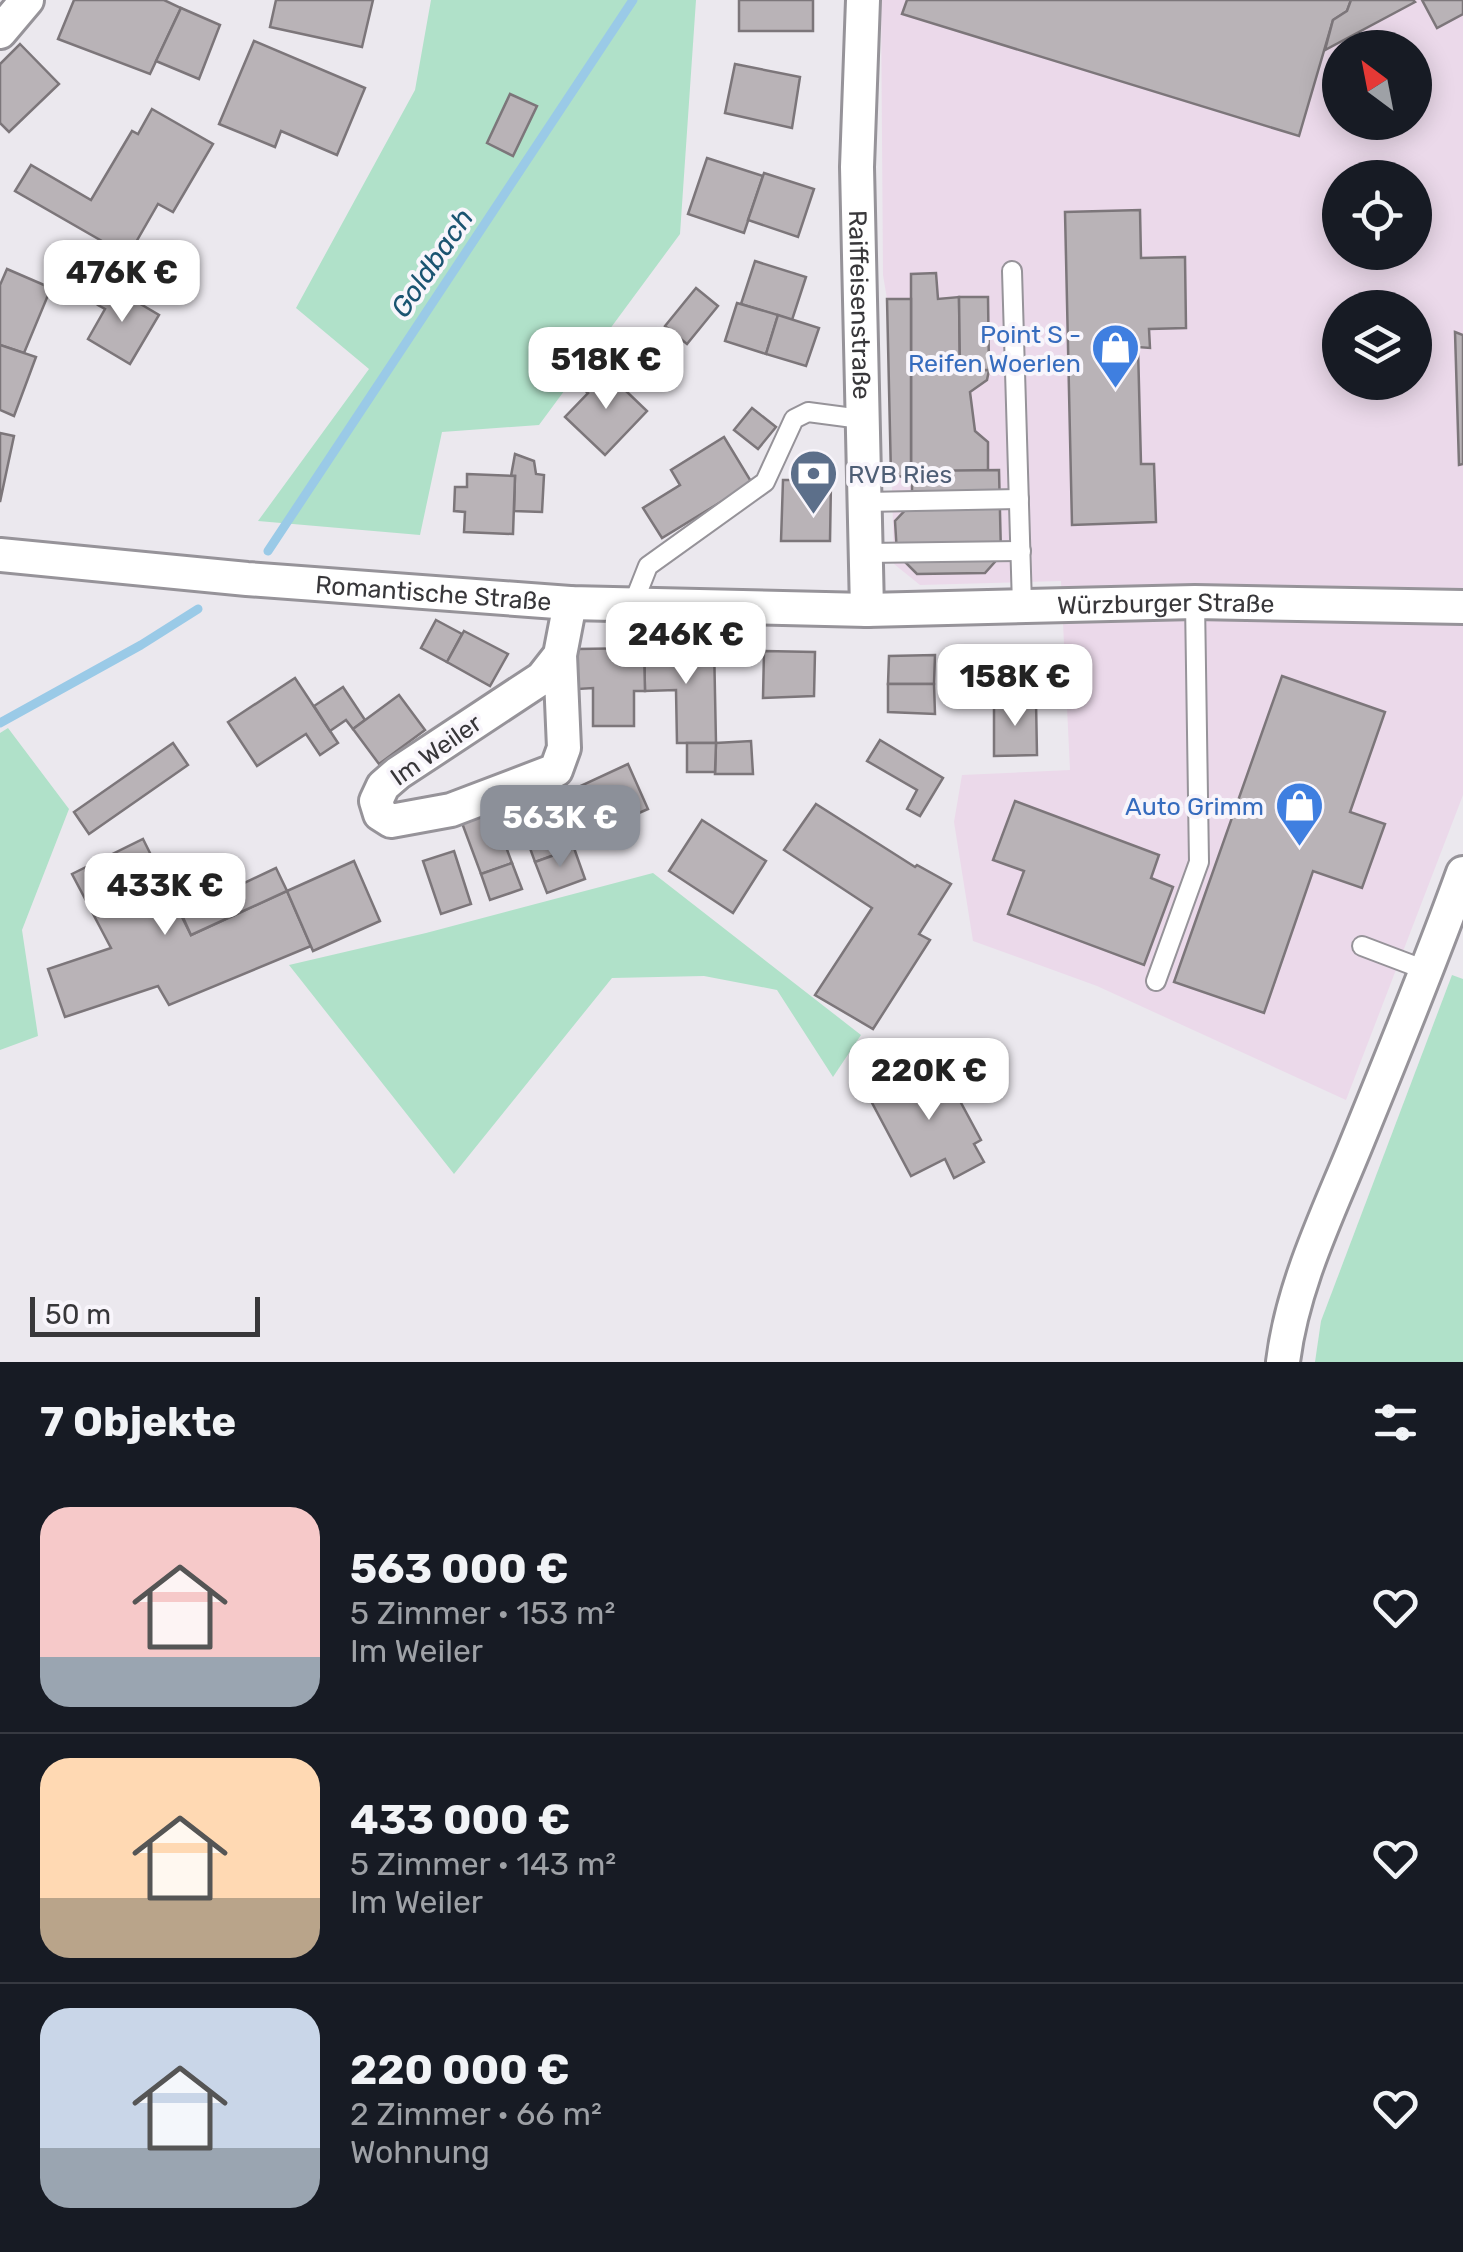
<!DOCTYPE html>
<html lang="de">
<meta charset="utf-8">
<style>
:root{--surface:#171b24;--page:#20242c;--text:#f1f3f6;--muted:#9ea1a6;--line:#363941;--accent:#8c9099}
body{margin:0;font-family:Rubik,sans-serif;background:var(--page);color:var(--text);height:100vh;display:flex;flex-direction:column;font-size:38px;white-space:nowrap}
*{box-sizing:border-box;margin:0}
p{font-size:32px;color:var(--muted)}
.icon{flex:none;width:55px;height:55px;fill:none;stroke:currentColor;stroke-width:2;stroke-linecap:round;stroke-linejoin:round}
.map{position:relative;height:1362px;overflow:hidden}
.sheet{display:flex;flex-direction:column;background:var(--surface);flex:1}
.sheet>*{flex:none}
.needle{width:65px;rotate:328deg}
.fabs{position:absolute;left:1322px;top:30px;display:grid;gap:20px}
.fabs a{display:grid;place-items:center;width:110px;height:110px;border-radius:50%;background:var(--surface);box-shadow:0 5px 25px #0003;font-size:50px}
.scale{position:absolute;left:30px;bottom:25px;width:230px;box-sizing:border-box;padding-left:10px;border:5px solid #38373a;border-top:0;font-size:28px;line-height:35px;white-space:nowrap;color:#38373a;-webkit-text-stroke:8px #f8f5fb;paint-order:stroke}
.price{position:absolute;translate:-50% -85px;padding:0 22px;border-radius:20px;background:#fff;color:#222;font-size:32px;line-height:65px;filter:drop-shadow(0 2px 5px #0008)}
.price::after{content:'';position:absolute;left:50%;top:60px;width:30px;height:22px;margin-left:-15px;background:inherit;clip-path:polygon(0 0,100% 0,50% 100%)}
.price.on{background:var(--accent);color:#fff}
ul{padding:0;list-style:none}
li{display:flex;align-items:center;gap:30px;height:250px;padding:0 40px}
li+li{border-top:2px solid var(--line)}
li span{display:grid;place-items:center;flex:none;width:280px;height:200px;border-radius:30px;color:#555}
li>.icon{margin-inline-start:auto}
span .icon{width:120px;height:120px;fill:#fffc;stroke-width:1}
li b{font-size:42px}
h2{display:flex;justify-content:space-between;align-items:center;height:120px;padding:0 40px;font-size:42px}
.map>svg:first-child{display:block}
.commercial{fill:#ebd9ea;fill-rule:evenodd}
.green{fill:#b0e1c9}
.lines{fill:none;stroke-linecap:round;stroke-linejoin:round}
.stream{stroke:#9acae7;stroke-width:9}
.building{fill:#b9b3b7;stroke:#7c767a;stroke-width:2.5}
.lane-casing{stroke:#969399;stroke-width:22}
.street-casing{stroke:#969399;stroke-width:38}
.lane{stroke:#fff;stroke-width:18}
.street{stroke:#fff;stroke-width:32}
.labels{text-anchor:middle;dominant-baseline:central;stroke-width:8;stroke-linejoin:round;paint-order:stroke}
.street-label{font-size:25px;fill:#38373a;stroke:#f8f5fb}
.shop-label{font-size:25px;fill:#366cbe;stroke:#f8f5fb;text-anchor:end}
.service-label{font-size:25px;fill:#4e5e75;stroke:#f8f5fb;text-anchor:start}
.water-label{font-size:28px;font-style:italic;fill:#1a5471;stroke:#f8f5fb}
</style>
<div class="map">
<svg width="1463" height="1362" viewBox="0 0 1463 1362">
<rect width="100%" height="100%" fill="#ebe8ee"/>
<!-- commercial -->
<path class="commercial" d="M881,0H1463V795L1346,1100L1097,986L973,941L954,822L962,775L1070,770L1061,581L920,585L894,564L887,299L883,275ZM1340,48H1415V122H1340ZM1340,178H1415V252H1340ZM1340,308H1415V382H1340Z"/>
<!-- green -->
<g class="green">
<path d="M431,0H696L680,234L539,425L442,432L420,535L258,521L369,369L296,308L415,90Z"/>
<path d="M8,728L69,809L22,930L38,1036L0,1050V733Z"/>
<path d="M653,873L861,1035L833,1077L777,990L704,976L612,978L454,1174L289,965L426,933Z"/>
<path d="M1452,975L1463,979V1362H1315L1321,1321Z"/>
</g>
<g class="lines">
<!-- stream -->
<g class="stream">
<path d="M268,551L633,0"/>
<path d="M0,723L141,645L198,609"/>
</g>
</g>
<!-- building -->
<g class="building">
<path d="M74,0H164L181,8L150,74L58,39Z"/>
<path d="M276,0H373L362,47L270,27Z"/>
<rect x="739" y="0" width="74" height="31"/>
<path d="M907,0H1351L1347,11L1333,20L1299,136L902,14Z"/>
<path d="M1351,0H1413L1415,2L1325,50L1333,20L1347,11Z"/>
<path d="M1422,0H1463V14L1437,28Z"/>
<path d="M181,8L220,25L199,79L156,61Z"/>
<path d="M254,41L365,88L337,155L281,131L275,147L219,124Z"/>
<path d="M20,44L59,84L9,132L0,123V64Z"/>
<path d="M735,64L800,77L792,128L725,113Z"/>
<path d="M510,94L537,106L513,156L487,143Z"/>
<path d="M152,109L213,144L173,212L158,204L128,256L15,191L31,165L91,200L132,131L138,134Z"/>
<path d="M707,158L763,176L744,233L688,214Z"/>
<path d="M764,173L814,189L798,237L748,220Z"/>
<path d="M1140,210L1141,258L1185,257L1186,328L1149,329L1150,348L1138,347L1141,464H1154L1156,522L1072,525L1065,212Z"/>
<path d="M128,256L172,281L162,300L142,288L135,301L110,286Z"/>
<path d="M755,261L806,277L792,320L741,304Z"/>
<path d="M7,269L51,288L24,353L0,345V285Z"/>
<path d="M936,273L938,299L959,297L960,370H989L987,380L970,392L975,431L988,442V475L911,477V274Z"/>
<path d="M110,286L159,315L130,364L88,339L105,309L98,305Z"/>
<path d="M696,288L718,306L687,344L665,326Z"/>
<path d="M959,297H988L989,370H960Z"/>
<path d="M887,299H911V477L891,476Z"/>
<path d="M737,303L778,315L766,354L725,341Z"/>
<path d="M778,315L819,328L806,366L766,354Z"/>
<path d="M1455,332L1463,335V464L1459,465Z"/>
<path d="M0,345L36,357L14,416L0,410Z"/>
<path d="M603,369L647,411L605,455L565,417L588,393L583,389Z"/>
<path d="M752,408L776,427L758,449L734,430Z"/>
<path d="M0,433L14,436L0,502Z"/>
<path d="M724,437L752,483L662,538L643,508L680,485L671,470Z"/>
<path d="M515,454L534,461L536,474L544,475L542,512L514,511L515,476H511Z"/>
<path d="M999,470L1001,555L985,573L917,574L897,554L895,521L912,503V471Z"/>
<path d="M467,474L515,476L513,534L464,532L465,512L454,511L455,487H467Z"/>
<path d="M783,480H831L830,541H781Z"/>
<path d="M436,620L462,634L447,662L421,648Z"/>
<path d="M464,631L508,654L490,686L447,662Z"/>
<path d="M714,644L716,743H677L676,690L645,691L644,645Z"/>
<path d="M644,648L645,691H634V726H593V688L578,689L577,649Z"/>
<path d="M764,651L815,652L814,696L763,698Z"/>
<path d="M935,655L934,684H888L889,656Z"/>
<path d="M968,665H1006V702H969Z"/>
<path d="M1282,676L1385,712L1350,812L1385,824L1362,888L1313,871L1264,1013L1174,982Z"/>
<path d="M295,678L338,743L320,755L306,734L257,766L228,722Z"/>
<path d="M888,684H934L935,714L888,712Z"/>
<path d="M343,687L365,720L353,729L346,720L330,731L314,706Z"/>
<path d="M399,695L425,730L379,764L353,729Z"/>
<path d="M1036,701L1037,755L994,756V702Z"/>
<path d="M880,740L943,778L920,816L907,809L917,790L867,761Z"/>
<path d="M751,741L753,774H715L716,743Z"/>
<path d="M173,743L188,765L89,834L74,812Z"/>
<path d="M687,743H716L715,772H687Z"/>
<path d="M628,764L648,809L625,819L628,825L599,839L576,788Z"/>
<path d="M550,785L574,848L535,862L512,799Z"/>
<path d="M1015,801L1159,855L1151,878L1173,887L1144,965L1008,914L1024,871L993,860Z"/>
<path d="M816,804L915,867L917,865L951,884L919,934L930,940L873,1029L815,995L872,908L784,850Z"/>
<path d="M493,812L512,863L481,874L462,823Z"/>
<path d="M702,820L766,861L733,913L669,871Z"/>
<path d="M143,839L191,935L287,891L311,946L169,1005L158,986L65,1017L48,969L111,948L72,874Z"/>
<path d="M574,848L585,879L547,893L535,862Z"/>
<path d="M454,851L471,904L441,914L423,861Z"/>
<path d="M354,861L380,921L313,951L287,891Z"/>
<path d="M512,863L522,889L490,900L481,874Z"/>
<path d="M276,868L287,891L191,935L181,913Z"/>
<path d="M939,1062L981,1140L974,1144L984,1162L954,1178L945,1159L911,1176L870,1099Z"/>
</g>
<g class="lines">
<defs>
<g id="lane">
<path d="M1012,271L1022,605"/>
<path d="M865,502L1019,499"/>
<path d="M866,553L1021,551"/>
<path d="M633,604L648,566L765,482L794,419L808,412L861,419"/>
<path d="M1362,946L1428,971"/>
<path d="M1156,981L1199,862L1195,602"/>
</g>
<g id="street">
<path id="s1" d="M863,0L857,167L867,610"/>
<path d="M0,32L27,0"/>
<path id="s2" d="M0,555L247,579L570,603L867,610L1195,602L1463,607"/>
<path d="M560,655L542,678L398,773L383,786L376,801L380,814L391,821L451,810L556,770L564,748L560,655L570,603"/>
<path d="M1283,1362C1292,1288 1325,1220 1353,1152C1391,1059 1429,967 1463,873"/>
</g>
</defs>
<!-- lane casing -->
<use href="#lane" class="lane-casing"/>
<!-- street casing -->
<use href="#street" class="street-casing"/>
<!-- lane -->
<use href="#lane" class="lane"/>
<!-- street -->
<use href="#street" class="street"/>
</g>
<!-- icons -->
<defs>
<symbol id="shop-pin" viewBox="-11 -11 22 30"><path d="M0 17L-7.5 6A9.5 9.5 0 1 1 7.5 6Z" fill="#3f7fe0" stroke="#f8f5fb"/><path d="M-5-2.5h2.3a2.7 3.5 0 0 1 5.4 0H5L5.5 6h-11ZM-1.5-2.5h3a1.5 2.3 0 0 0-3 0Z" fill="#fff"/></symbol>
<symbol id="bank-pin" viewBox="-11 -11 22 30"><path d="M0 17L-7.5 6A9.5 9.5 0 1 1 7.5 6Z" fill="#5c6f8a" stroke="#f8f5fb"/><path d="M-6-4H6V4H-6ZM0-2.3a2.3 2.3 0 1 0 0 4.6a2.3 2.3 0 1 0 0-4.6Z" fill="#fff"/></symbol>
</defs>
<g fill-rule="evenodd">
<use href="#shop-pin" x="1088" y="320" width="55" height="75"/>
<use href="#bank-pin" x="786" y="446" width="55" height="75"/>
<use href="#shop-pin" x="1272" y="778" width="55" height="75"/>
</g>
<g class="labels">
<!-- street labels -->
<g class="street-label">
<text stroke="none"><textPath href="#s1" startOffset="305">Raiffeisenstraße</textPath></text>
<text stroke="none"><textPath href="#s2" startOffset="435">Romantische Straße</textPath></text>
<text stroke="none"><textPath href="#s2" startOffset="1168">Würzburger Straße</textPath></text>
<text transform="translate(436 750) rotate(-35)">Im Weiler</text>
</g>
<!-- shop labels -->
<g class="shop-label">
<text x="1081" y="334">Point S -<tspan x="1081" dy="29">Reifen Woerlen</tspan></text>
<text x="1264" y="806">Auto Grimm</text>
</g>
<!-- service labels -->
<g class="service-label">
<text x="848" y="474">RVB Ries</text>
</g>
<!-- water labels -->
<g class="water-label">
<text transform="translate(432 263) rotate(-56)">Goldbach</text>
</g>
</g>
</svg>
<div class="fabs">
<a><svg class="needle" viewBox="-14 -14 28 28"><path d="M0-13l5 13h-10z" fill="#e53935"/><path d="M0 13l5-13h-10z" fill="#9ea1a6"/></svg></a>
<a><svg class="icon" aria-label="locate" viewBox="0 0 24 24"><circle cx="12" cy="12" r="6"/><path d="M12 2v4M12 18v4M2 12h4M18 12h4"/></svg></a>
<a><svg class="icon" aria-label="layers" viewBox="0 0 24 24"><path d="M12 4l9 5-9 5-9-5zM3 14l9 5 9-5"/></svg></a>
</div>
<div class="scale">50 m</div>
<b class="price" style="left:122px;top:325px">476K €</b>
<b class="price" style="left:606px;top:412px">518K €</b>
<b class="price" style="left:686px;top:687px">246K €</b>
<b class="price" style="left:1015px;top:729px">158K €</b>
<b class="price on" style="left:560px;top:870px">563K €</b>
<b class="price" style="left:165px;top:938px">433K €</b>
<b class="price" style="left:929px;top:1123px">220K €</b>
</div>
<section class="sheet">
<h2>7 Objekte<svg class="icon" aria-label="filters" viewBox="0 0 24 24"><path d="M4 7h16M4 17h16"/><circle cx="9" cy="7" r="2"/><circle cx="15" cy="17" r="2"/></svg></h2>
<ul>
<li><span style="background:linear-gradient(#f6c9c9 75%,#9aa5b1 0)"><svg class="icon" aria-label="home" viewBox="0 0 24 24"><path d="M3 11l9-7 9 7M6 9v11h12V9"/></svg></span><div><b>563 000 €</b><p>5 Zimmer · 153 m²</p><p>Im Weiler</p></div><svg class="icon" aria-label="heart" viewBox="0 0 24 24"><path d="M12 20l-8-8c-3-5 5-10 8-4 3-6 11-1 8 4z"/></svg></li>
<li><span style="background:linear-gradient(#ffd9b3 70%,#b9a48a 0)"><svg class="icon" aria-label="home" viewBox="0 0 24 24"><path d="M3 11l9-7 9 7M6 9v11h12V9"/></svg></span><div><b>433 000 €</b><p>5 Zimmer · 143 m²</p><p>Im Weiler</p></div><svg class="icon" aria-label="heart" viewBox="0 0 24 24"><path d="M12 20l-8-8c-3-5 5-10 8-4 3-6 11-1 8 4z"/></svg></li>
<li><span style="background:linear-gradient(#c9d6e8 70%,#9aa5b1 0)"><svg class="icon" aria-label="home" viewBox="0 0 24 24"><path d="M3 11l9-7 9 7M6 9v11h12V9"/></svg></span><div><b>220 000 €</b><p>2 Zimmer · 66 m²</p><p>Wohnung</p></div><svg class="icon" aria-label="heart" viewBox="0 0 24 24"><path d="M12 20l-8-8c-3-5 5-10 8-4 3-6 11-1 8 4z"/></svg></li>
</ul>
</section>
